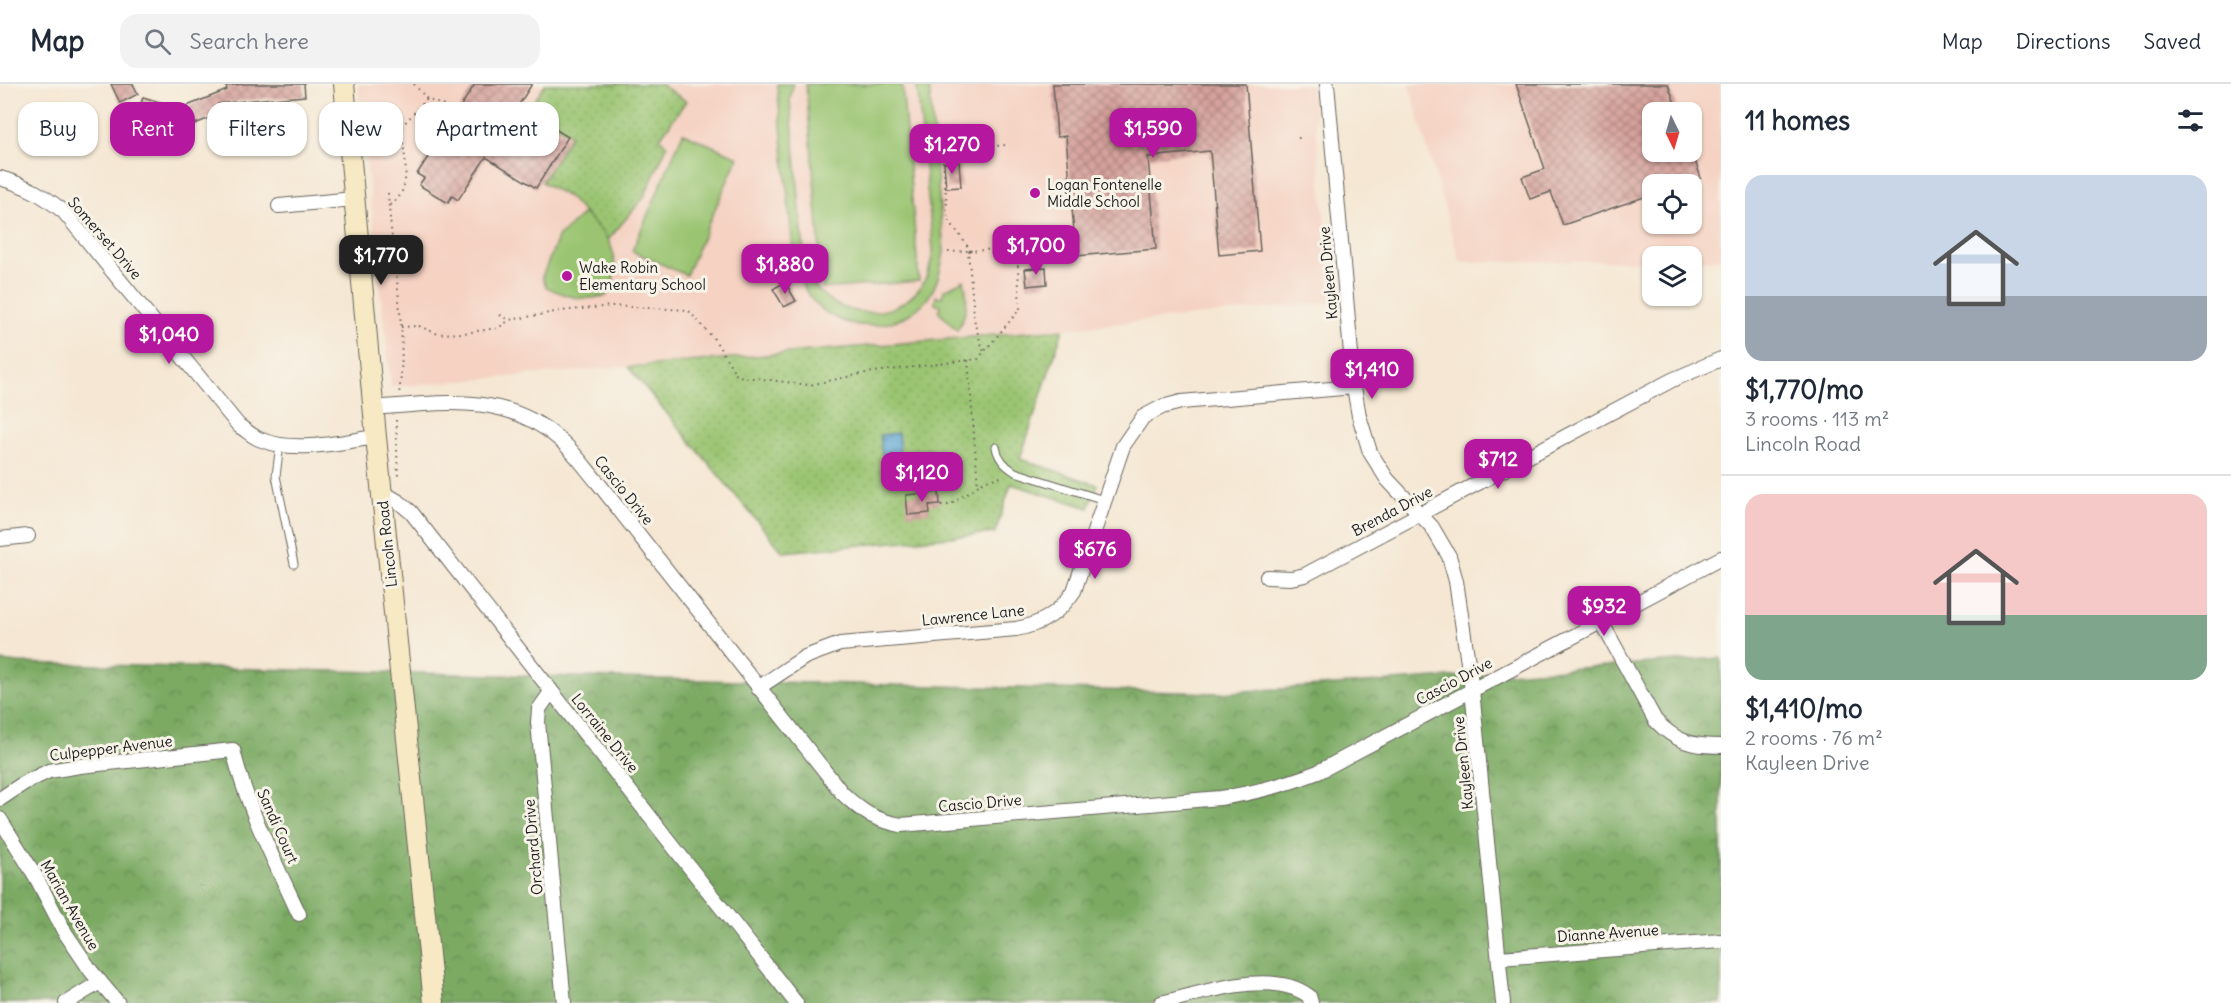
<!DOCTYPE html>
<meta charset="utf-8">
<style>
:root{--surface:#fff;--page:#f2f2f3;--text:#1f2937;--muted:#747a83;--line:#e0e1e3;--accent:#b5179e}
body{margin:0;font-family:Delius,sans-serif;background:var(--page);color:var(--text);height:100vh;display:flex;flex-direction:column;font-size:22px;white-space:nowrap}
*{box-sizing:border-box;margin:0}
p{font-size:20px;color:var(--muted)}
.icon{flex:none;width:33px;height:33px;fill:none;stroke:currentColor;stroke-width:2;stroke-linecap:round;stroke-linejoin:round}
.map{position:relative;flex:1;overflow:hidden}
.sheet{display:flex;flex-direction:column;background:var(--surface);width:510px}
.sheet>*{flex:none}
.hud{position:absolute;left:18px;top:18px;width:570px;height:54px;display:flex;gap:12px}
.needle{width:39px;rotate:175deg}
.controls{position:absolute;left:1642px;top:18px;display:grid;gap:12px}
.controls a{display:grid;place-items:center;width:60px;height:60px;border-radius:12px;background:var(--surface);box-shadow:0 2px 4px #0004;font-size:30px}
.price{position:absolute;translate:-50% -51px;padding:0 14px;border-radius:12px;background:var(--accent);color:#fff;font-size:20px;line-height:39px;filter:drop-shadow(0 2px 3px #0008)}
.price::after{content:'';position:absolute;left:50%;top:36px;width:18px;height:14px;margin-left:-9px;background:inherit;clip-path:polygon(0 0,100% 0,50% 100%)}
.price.current{background:#222;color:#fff}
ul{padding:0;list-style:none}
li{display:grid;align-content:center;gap:12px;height:318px;padding:0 24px}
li+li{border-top:2px solid var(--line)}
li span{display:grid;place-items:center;height:186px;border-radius:18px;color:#555}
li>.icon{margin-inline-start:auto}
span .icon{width:108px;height:108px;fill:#fffc;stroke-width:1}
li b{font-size:26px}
h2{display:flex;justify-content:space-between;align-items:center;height:72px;padding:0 24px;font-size:26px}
.tag{padding:0 21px;border-radius:18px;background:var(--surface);box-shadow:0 2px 4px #0004;font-size:21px;line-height:54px}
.tag.current{background:var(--accent);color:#fff}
header{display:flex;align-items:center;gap:36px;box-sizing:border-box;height:84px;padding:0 30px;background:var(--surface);border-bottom:2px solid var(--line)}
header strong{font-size:28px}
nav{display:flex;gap:33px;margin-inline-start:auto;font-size:21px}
.search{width:420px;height:54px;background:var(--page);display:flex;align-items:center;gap:15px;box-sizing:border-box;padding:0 21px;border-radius:18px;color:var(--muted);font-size:22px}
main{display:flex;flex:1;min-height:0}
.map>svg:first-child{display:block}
.built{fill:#f5d2c2;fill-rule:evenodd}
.grass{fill:url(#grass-dots);stroke:#5b7046;stroke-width:1.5}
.forest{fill:url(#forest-crowns);stroke:#4c6340;stroke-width:1.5}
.garden{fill:#9ac471;stroke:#5b7046;stroke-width:1.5}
.water{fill:url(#water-waves);stroke:#3c6178;stroke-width:1.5}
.building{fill:url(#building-cross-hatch)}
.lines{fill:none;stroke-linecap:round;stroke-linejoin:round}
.service-casing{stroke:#68635c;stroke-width:9}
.minor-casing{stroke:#68635c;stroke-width:16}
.secondary-casing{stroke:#68635c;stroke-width:22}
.path{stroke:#68635c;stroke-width:2;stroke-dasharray:1.5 4.5;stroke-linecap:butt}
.service{stroke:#fff;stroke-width:7}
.minor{stroke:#fff;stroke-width:14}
.secondary{stroke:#f7e9c3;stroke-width:20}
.poi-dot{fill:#b5179e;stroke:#f7f3e8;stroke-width:2}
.labels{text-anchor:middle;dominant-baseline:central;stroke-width:6;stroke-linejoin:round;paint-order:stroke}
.poi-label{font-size:15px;fill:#1c1c1c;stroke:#f7f3e8;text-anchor:start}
.street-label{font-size:15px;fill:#1c1c1c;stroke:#f7f3e8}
</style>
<header>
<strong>Map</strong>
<div class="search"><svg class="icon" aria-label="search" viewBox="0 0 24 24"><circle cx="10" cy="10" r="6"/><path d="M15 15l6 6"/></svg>Search here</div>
<nav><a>Map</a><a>Directions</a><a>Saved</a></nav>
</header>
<main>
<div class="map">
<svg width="1721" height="919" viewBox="0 0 1721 919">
<defs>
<pattern id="grass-dots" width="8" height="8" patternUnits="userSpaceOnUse" patternTransform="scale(1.5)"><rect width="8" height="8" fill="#9ac471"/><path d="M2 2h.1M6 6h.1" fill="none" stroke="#84a861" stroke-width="1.8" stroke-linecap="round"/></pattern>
<pattern id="forest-crowns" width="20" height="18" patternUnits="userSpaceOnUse" patternTransform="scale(1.5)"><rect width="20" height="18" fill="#7baa63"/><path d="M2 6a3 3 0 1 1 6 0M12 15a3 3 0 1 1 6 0" fill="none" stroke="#648a51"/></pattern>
<pattern id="water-waves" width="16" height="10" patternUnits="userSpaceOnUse" patternTransform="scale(1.5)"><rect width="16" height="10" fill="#5da6d4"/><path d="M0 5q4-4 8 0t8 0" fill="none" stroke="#4c86ab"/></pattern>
<pattern id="building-cross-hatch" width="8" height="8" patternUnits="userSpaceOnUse" patternTransform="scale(1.5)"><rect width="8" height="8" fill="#d6a29c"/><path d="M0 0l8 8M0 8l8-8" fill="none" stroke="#ad837e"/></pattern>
</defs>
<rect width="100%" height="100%" fill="#f7f3e8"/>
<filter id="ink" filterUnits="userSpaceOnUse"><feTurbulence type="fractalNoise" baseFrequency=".0167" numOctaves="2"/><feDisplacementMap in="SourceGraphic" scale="12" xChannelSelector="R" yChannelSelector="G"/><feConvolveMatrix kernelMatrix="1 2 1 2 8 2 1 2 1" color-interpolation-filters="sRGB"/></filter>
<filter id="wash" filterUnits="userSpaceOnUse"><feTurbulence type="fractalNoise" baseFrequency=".008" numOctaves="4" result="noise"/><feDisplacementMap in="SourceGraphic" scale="24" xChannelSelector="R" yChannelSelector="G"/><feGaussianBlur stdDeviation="1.35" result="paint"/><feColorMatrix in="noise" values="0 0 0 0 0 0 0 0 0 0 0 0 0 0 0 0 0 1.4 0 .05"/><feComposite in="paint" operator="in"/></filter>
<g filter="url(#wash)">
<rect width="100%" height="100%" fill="#f5e7d3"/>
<!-- built -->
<g class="built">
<path d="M358,0H1312L1332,218L1063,245L391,303Z"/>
<path d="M1409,0H1721V175L1692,177V172H1653V177L1460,178ZM1653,28H1692V68H1653ZM1653,100H1692V140H1653Z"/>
</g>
<!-- grass -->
<g class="grass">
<path d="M545,0H660L686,17L660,54L667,62L644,113L608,156L570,114L542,98L571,51L529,25Z"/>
<path d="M1063,245L1020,375L1098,401L1089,424L1011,400L995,449L783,468L628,283Z"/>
</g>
<!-- forest -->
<path class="forest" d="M1721,574V919H0V577L19,579L1219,609Z"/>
<!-- garden -->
<g class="garden">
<path d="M777,0H793L790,16L805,179C808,186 809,195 814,201C839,235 891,238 919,205C928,194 931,181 933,166L918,9L916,0H929L944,168C941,184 938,201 927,215C900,247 848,251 817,221C804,209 799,192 794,176Z"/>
<path d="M806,0H902L919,197L823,205Z"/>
<path d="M683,49L738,73L686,191L632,167Z"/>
<path d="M584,129C591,138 604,147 609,158C617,174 617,197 606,212C578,217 572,214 546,203L542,193L559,152Z"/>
<path d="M964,196C968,215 968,229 957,246L939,228L941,221L935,220L936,212L942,213L944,206Z"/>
</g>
<!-- water -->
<path class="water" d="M898,349L900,369L932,366L934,387L884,392L880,351Z"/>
<g id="blocks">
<!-- building -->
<g class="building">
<path d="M111,0H133L138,10L120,19Z"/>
<path d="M242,0H304L305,12L272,15V14L218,20L222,29L195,40L187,22L227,6L226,2Z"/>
<path d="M475,0H532L518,22L568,53L536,104L486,73L458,116L452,112L448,119L419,101L424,94L417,90Z"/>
<path d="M1053,0H1246L1260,167L1219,171L1210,67L1148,73L1156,165L1076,172L1066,52L1057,53Z"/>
<path d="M1516,0H1668L1678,28H1653V68H1692L1701,94L1681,100H1653V110L1563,141L1551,108L1530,115L1522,93L1545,85Z"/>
<path d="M143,13L163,19L162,23L173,27L167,46L136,37Z"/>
<path d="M959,78L961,103L946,104L944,79Z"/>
<path d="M1046,183L1047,200L1027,202L1025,185Z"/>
<path d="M785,198L796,217L784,223L773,205Z"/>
<path d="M939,408L940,420L929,421L930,429L908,431L906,411Z"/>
</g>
</g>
</g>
<g filter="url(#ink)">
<use href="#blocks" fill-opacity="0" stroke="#68635c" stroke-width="1.5"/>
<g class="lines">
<defs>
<g id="service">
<path d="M280,360L276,392L294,480"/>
<path d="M996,363C998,375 1005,382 1015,388L1104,416"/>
</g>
<g id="minor">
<path d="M1327,0L1354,303L1359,332L1370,368L1387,395L1432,443L1449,472L1456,497L1472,606L1503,919"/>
<path d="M0,94C27,102 42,110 64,128L239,342C246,346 252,352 259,355C294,370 340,358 376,353"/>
<path d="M279,122L354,115"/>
<path d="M373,324C439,319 504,307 559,355C574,367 586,385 599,400L842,709C862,728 874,736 901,741L1220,714C1255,709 1285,701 1318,688L1721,474"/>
<path d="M382,408L399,418L411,428L796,919"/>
<path d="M0,455L28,452"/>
<path d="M1267,493L1291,494L1305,491L1672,296L1721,275"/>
<path d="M1601,537L1655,636C1676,658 1691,662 1721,662"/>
<path d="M758,604L805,573L840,560L1016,545C1043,540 1059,529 1074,507L1123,362L1143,333L1162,323L1181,318L1354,303"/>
<path d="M551,608L539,625L538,638L564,919"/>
<path d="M0,715L24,699L49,687L80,682L233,666C247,724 274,776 299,830"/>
<path d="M0,735L36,793L64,847L91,887L118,919"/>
<path d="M1499,874L1721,857"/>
<path d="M66,919L100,898"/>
<path d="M1161,919C1203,909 1272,884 1309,912L1311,919"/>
</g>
<path id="secondary" d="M344,0L376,353L434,919"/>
</defs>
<!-- service casing -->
<use href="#service" class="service-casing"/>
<!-- minor casing -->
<use href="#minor" class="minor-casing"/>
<!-- secondary casing -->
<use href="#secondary" class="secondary-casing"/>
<!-- path -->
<g class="path">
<path d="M414,0L427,15L449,24"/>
<path d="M1298,54H1301"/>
<path d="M388,109C392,176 408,244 399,310"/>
<path d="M390,121C415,106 403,67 401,43L427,15"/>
<path d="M971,167L948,135L943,76L964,65L1006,61"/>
<path d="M948,168L968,167"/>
<path d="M500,231L510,236L561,227L612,222L688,226L715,256L737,292L809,301L866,289L978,275L1020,225L1017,164L968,167L975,241L984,268"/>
<path d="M401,243L419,242L438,250L464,249L498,244L510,236"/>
<path d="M968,276L978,401"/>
<path d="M396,336L398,394"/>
<path d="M929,421H950L986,396L1002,393"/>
</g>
<!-- service -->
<use href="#service" class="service"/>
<!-- minor -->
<use href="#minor" class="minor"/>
<!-- secondary -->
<use href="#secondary" class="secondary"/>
</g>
</g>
<!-- markers -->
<g class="poi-dot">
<circle cx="1035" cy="109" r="6"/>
<circle cx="567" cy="192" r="6"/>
</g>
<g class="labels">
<!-- poi labels -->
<g class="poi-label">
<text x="1047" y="100">Logan Fontenelle<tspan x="1047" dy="17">Middle School</tspan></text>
<text x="579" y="183">Wake Robin<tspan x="579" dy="17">Elementary School</tspan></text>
</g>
<!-- street labels -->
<g class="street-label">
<text transform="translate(105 154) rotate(49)">Somerset Drive</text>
<text transform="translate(1328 189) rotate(-95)">Kayleen Drive</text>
<text transform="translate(624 406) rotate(51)">Cascio Drive</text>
<text transform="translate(1392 427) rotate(-28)">Brenda Drive</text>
<text transform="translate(387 460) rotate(-96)">Lincoln Road</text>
<text transform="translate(973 531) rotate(-6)">Lawrence Lane</text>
<text transform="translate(1454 597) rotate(-28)">Cascio Drive</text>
<text transform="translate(605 649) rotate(51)">Lorraine Drive</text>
<text transform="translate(111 664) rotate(-7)">Culpepper Avenue</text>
<text transform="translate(1463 679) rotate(-96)">Kayleen Drive</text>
<text transform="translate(980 719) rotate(-5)">Cascio Drive</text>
<text transform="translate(278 742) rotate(66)">Sandi Court</text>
<text transform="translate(533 763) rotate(-95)">Orchard Drive</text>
<text transform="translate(70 821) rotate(60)">Marian Avenue</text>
<text transform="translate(1608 849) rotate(-4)">Dianne Avenue</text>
</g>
</g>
</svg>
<div class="controls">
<a><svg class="needle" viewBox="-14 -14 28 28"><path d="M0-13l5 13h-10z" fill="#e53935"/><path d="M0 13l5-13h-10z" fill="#747a83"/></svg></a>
<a><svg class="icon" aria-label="locate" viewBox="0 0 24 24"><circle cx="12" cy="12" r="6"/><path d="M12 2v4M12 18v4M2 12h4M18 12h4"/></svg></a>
<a><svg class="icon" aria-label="layers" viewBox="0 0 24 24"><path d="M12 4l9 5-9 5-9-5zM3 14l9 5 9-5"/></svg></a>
</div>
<b class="price" style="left:1153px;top:75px">$1,590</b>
<b class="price" style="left:952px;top:91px">$1,270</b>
<b class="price" style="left:1036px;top:192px">$1,700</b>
<b class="price current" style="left:381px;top:202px">$1,770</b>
<b class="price" style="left:785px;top:211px">$1,880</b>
<b class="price" style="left:169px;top:281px">$1,040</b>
<b class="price" style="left:1372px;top:316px">$1,410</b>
<b class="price" style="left:1498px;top:406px">$712</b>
<b class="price" style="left:922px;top:419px">$1,120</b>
<b class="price" style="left:1095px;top:496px">$676</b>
<b class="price" style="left:1604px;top:553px">$932</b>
<div class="hud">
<a class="tag">Buy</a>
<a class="tag current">Rent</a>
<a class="tag">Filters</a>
<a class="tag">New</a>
<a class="tag">Apartment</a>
</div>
</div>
<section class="sheet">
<h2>11 homes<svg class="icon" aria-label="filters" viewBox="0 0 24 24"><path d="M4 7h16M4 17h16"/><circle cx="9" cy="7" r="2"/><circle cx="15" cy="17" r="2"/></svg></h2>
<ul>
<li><span style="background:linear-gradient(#c9d6e8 65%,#9aa5b1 0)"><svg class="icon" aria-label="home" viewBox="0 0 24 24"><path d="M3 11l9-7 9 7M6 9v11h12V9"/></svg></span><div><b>$1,770/mo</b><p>3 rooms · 113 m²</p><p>Lincoln Road</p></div></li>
<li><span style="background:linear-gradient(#f6c9c9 65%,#7fa58c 0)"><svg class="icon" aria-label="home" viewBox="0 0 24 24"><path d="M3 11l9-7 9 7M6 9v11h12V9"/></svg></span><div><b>$1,410/mo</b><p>2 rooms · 76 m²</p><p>Kayleen Drive</p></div></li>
</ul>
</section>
</main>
